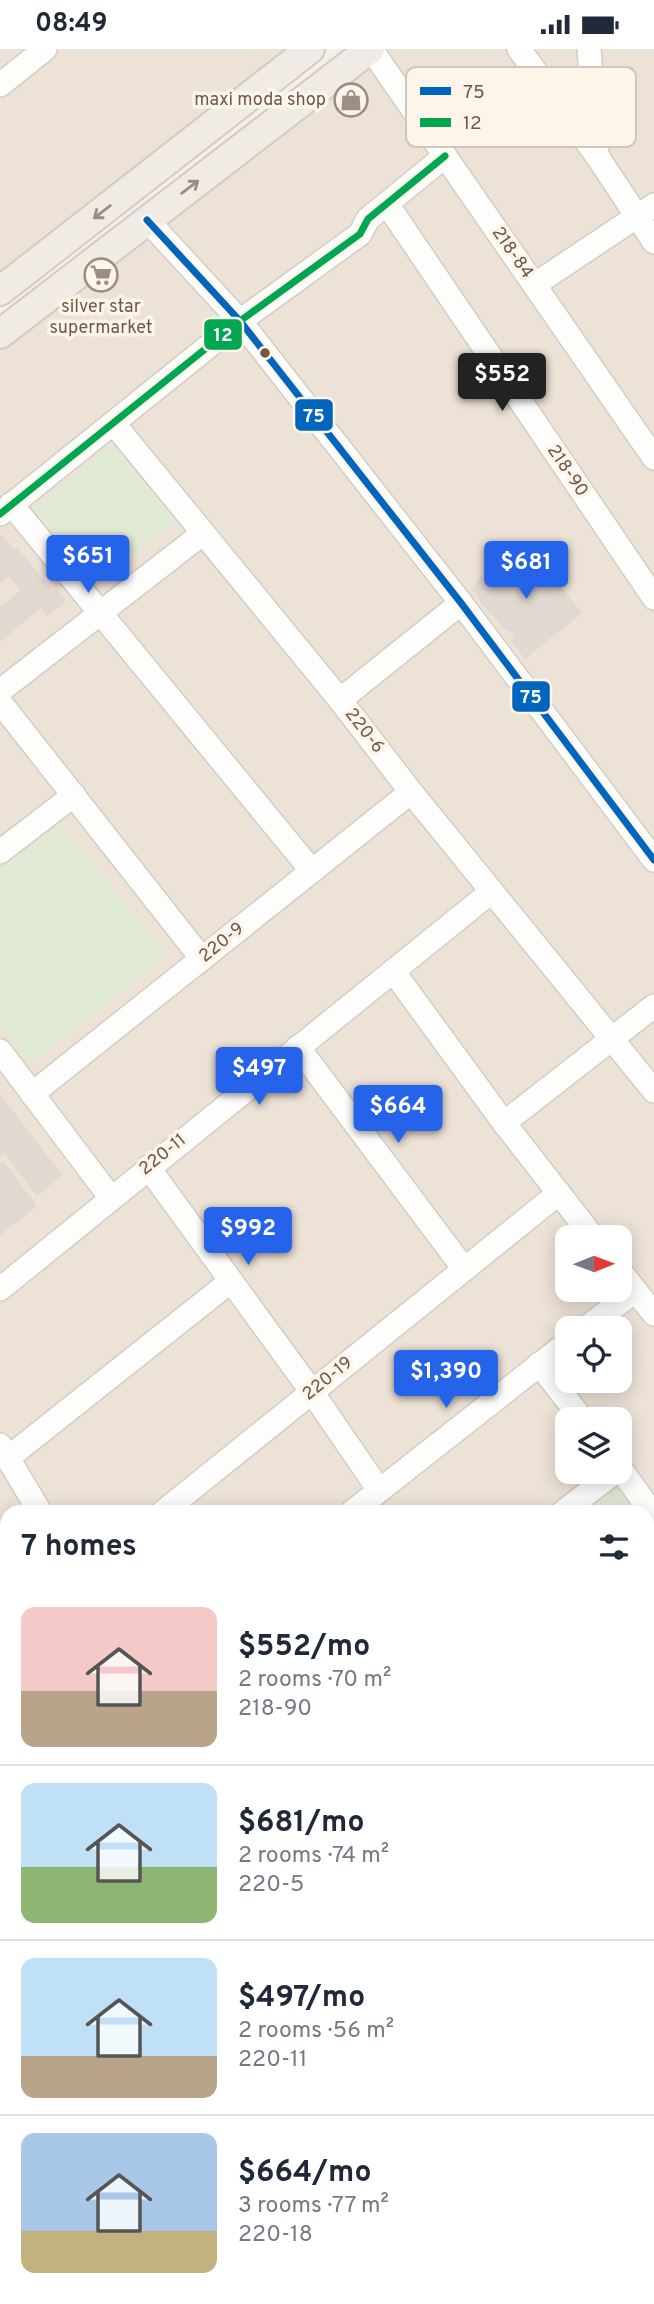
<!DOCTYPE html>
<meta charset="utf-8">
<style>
:root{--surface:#fff;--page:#f2f2f3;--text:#1f2937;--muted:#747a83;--line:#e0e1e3;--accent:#2563eb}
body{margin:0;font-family:Overpass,sans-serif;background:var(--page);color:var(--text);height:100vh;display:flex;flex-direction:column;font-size:26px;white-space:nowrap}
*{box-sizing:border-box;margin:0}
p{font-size:23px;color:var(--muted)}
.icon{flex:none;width:38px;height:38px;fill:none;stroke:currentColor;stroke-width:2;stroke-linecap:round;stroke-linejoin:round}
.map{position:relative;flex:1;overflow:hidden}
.drawer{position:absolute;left:0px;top:1456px;width:654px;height:800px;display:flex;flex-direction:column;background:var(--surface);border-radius:21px 21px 0 0;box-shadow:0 4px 18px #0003}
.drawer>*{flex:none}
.needle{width:46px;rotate:89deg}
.fabs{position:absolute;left:555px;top:1176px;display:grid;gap:14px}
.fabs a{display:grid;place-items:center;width:77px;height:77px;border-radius:14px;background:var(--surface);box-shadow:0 4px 18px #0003;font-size:35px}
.price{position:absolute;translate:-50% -60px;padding:0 16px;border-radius:7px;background:var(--accent);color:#fff;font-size:23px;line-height:46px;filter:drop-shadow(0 2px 4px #0008)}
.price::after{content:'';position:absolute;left:50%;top:42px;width:21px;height:16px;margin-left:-10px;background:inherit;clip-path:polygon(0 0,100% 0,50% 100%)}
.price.on{background:#222;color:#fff}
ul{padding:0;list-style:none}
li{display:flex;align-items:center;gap:21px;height:175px;padding:0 21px}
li+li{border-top:2px solid var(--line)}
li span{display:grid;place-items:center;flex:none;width:196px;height:140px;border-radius:14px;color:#555}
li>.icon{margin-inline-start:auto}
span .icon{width:84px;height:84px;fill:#fffc;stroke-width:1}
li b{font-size:30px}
h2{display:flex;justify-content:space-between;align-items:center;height:84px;padding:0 21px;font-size:30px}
.status{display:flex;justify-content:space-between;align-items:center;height:49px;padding:0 35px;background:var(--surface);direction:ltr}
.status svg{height:19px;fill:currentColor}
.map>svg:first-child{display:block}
.residential{fill:#ede2d6;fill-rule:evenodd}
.commercial{fill:#f4e5dc}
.green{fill:#e1ead4}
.building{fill:#e0d8d1}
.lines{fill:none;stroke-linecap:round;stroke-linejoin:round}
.minor-casing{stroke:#d3cdc6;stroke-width:26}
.major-casing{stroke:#d3cbc6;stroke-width:32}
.highway-casing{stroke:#d3cbc6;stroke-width:37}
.minor{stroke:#fdfdfc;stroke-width:23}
.major{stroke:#f0ece5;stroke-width:28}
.highway{stroke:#efe8e4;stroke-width:33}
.bus-1-casing{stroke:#fdf5e9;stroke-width:12}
.bus-2-casing{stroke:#fdf5e9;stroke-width:12}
.bus-1{stroke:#0065bd;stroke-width:7}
.bus-2{stroke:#00a651;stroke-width:7}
.oneway{stroke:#9c8c82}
.bus-dot{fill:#6e584c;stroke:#fdf5e9;stroke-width:2.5}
.labels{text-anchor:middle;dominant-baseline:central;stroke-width:7;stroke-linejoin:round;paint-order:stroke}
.poi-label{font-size:18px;fill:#6e584c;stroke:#fdf5e9;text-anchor:end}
.street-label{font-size:18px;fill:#6e584c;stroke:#fdf5e9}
.key{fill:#fdf5e9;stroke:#d2c6ba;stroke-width:2}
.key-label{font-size:19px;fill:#6e584c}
.line-badge{stroke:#fdf5e9;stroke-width:2.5}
.badge-label{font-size:19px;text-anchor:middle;font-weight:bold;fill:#fff}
</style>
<div class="status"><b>08:49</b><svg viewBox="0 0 49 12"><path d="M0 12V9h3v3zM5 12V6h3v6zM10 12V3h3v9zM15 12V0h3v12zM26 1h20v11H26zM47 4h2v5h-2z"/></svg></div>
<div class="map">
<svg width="654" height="2255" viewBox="0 0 654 2255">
<rect width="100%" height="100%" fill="#f4f0e8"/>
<!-- residential -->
<g class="residential">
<path d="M0,0H310L0,243Z"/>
<path d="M366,0H654V2216L648,2219V1463H7V2249H488L476,2255H0V286ZM567,1188H620V1241H567ZM567,1279H620V1332H567ZM567,1370H620V1423H567Z"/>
</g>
<!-- commercial -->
<path class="commercial" d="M1,2053L7,2062V2084L0,2089Z"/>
<!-- green -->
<g class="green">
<path d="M116,392L179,471L94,535L32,460Z"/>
<path d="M59,775L169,906L30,1015L0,975V821Z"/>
<path d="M615,1423L654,1467V1590L648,1595V1463H563Z"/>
</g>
<!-- building -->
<g class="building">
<path d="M2,486L14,501L17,498L53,543L56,540L66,552L47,567L41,559L0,593V555L2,557L21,541L9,527L0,534V487Z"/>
<path d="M523,496L547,520L582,564L525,610L511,592L515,585L504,579L480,553L478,545L471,541L480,528H485Z"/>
<path d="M0,1045L62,1126L37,1147L4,1104L0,1107Z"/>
<path d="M3,1112L37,1157L0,1186V1114Z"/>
<path d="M7,1938V1986L0,1979V1950Z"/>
<path d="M0,2189L7,2206V2249H29L31,2255H0Z"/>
</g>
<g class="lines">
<defs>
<g id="minor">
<path d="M371,0L654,409"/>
<path d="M519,0L597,107L654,193"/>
<path d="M589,0L597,107"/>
<path d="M0,36L45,0"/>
<path d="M387,155L654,549"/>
<path d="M147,171L240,272L461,554L654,811"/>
<path d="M534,236L654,156"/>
<path d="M114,375L340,651L411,743L654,1042"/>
<path d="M11,455L312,822"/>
<path d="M0,465L240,272L360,185L368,170L445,107"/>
<path d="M0,642L202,485"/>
<path d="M340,651L461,554"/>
<path d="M0,653L202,910"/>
<path d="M0,803L74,746"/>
<path d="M393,922L504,1074L593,1188"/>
<path d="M298,998L464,1220"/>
<path d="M0,1002L111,1149"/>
<path d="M32,1045L411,743"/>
<path d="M504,1074L654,957"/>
<path d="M148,1118L312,1343L379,1441"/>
<path d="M620,1222L654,1265"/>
<path d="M0,1240L491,843"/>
<path d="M586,1279L635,1242"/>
<path d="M539,1315L582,1370"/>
<path d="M0,1396L40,1463"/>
<path d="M9,1408L231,1232"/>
<path d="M620,1419L654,1467"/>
<path d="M163,1463L559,1144"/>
<path d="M352,1463L567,1294"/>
<path d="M563,1463L615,1423"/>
<path d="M0,1509L7,1504"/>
<path d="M648,1595L654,1590"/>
<path d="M0,1684L7,1679"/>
<path d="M648,1684L654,1693"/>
<path d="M648,1755L654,1750"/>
<path d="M0,1795L7,1805"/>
<path d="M0,1828L7,1824"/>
<path d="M648,1885L654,1881"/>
<path d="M648,2007L654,2003"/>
<path d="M0,2014L7,2009"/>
<path d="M648,2100L654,2111"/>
<path d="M0,2137L7,2145"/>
<path d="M648,2160L654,2156"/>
<path d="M92,2249L97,2255"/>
<path d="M253,2249L258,2255"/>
<path d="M397,2249L402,2255"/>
<path d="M481,2255L492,2249"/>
</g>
<g id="major">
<path d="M0,242L310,0"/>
<path d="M0,285L370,0"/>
</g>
<g id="highway">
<path d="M648,2219L654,2216"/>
<path d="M571,2255L585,2249"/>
</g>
</defs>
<!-- minor casing -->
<use href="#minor" class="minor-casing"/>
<!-- major casing -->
<use href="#major" class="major-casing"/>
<!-- highway casing -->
<use href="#highway" class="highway-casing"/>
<!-- minor -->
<use href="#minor" class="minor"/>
<!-- major -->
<use href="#major" class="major"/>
<!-- highway -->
<use href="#highway" class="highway"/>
<defs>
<path id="bus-1" d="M147,171L240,272L461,554L654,811"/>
<path id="bus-2" d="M0,465L240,272L360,185L368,170L445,107"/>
</defs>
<!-- bus-1 casing -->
<use href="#bus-1" class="bus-1-casing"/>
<!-- bus-2 casing -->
<use href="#bus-2" class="bus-2-casing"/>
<!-- bus-1 -->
<use href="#bus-1" class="bus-1"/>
<!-- bus-2 -->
<use href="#bus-2" class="bus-2"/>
</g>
<!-- one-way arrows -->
<defs><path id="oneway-shaft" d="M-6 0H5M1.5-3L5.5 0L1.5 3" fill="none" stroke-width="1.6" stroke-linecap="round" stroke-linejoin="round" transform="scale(1.75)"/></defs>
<g class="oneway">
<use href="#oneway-shaft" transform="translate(190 138) rotate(-37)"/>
<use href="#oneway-shaft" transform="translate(102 163) rotate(142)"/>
</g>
<!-- icons -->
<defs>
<symbol id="shop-ring" viewBox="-11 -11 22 22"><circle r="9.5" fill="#fdf5e9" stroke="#9d8d83" stroke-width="1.5"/><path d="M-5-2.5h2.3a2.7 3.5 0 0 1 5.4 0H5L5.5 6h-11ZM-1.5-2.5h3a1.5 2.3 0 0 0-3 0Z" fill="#9d8d83"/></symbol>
<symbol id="supermarket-ring" viewBox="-11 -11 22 22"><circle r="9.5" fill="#fdf5e9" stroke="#9d8d83" stroke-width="1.5"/><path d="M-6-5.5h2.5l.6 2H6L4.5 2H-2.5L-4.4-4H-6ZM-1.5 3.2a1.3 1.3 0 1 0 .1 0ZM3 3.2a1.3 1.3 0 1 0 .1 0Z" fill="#9d8d83"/></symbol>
</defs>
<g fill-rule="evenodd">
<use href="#shop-ring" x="332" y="32" width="38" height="38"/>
<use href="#supermarket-ring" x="82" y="207" width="38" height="38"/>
</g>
<!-- markers -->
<circle class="bus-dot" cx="265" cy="304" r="6"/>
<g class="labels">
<!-- poi labels -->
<g class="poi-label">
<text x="326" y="51">maxi moda shop</text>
<text x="101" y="258" text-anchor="middle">silver star<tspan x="101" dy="21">supermarket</tspan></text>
</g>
<!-- street labels -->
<g class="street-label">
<text transform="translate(512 204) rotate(55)">218-84</text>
<text transform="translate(567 422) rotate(56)">218-90</text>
<text transform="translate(364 682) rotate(52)">220-6</text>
<text transform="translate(222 894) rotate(-39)">220-9</text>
<text transform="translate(163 1106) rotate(-39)">220-11</text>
<text transform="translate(328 1330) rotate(-39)">220-19</text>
</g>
</g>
<!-- legend -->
<rect x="406" y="18" width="230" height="80" rx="10" class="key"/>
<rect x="420" y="38" width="31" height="8" fill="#0065bd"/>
<rect x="420" y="69" width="31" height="9" fill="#00a651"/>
<g class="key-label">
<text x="463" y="49">75</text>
<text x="463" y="80">12</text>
</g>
<g class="line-badge">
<rect x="203" y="269" width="40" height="33" rx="7" fill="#00a651"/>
<rect x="294" y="349" width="40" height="34" rx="7" fill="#0065bd"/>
<rect x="511" y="631" width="40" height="33" rx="7" fill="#0065bd"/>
</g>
<g class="badge-label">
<text x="223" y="292">12</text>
<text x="314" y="373">75</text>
<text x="531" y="654">75</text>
</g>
</svg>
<div class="fabs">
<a><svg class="needle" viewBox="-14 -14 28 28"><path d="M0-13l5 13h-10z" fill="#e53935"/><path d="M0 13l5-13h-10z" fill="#747a83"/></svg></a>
<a><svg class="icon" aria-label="locate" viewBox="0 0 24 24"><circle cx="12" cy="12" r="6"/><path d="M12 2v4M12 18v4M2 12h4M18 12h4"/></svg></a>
<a><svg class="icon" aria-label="layers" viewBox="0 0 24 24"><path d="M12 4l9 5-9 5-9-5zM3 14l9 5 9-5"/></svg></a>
</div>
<b class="price on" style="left:502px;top:364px">$552</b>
<b class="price" style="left:88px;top:546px">$651</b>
<b class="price" style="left:526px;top:552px">$681</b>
<b class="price" style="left:259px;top:1058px">$497</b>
<b class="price" style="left:398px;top:1096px">$664</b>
<b class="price" style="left:248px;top:1218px">$992</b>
<b class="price" style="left:446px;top:1361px">$1,390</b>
<section class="drawer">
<h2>7 homes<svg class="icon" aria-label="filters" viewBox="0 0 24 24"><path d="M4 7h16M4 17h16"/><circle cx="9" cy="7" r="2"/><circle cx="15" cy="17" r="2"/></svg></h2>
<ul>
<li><span style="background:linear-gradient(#f6c9c9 60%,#b9a48a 0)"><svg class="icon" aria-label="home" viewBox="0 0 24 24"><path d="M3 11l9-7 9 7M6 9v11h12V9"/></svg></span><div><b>$552/mo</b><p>2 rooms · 70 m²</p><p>218-90</p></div></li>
<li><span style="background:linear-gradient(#bfe0f5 60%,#8fb573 0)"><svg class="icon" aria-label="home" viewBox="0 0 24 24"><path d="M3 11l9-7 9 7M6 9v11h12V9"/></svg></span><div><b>$681/mo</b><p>2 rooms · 74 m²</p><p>220-5</p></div></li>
<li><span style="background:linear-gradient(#bfe0f5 70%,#b9a48a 0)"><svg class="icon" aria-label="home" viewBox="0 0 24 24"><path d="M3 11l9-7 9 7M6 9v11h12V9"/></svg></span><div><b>$497/mo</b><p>2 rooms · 56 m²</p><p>220-11</p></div></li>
<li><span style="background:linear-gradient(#a9c7e8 70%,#c2b280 0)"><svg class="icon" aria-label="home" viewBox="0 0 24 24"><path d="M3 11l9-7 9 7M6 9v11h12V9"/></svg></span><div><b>$664/mo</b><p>3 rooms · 77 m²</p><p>220-18</p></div></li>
</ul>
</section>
</div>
